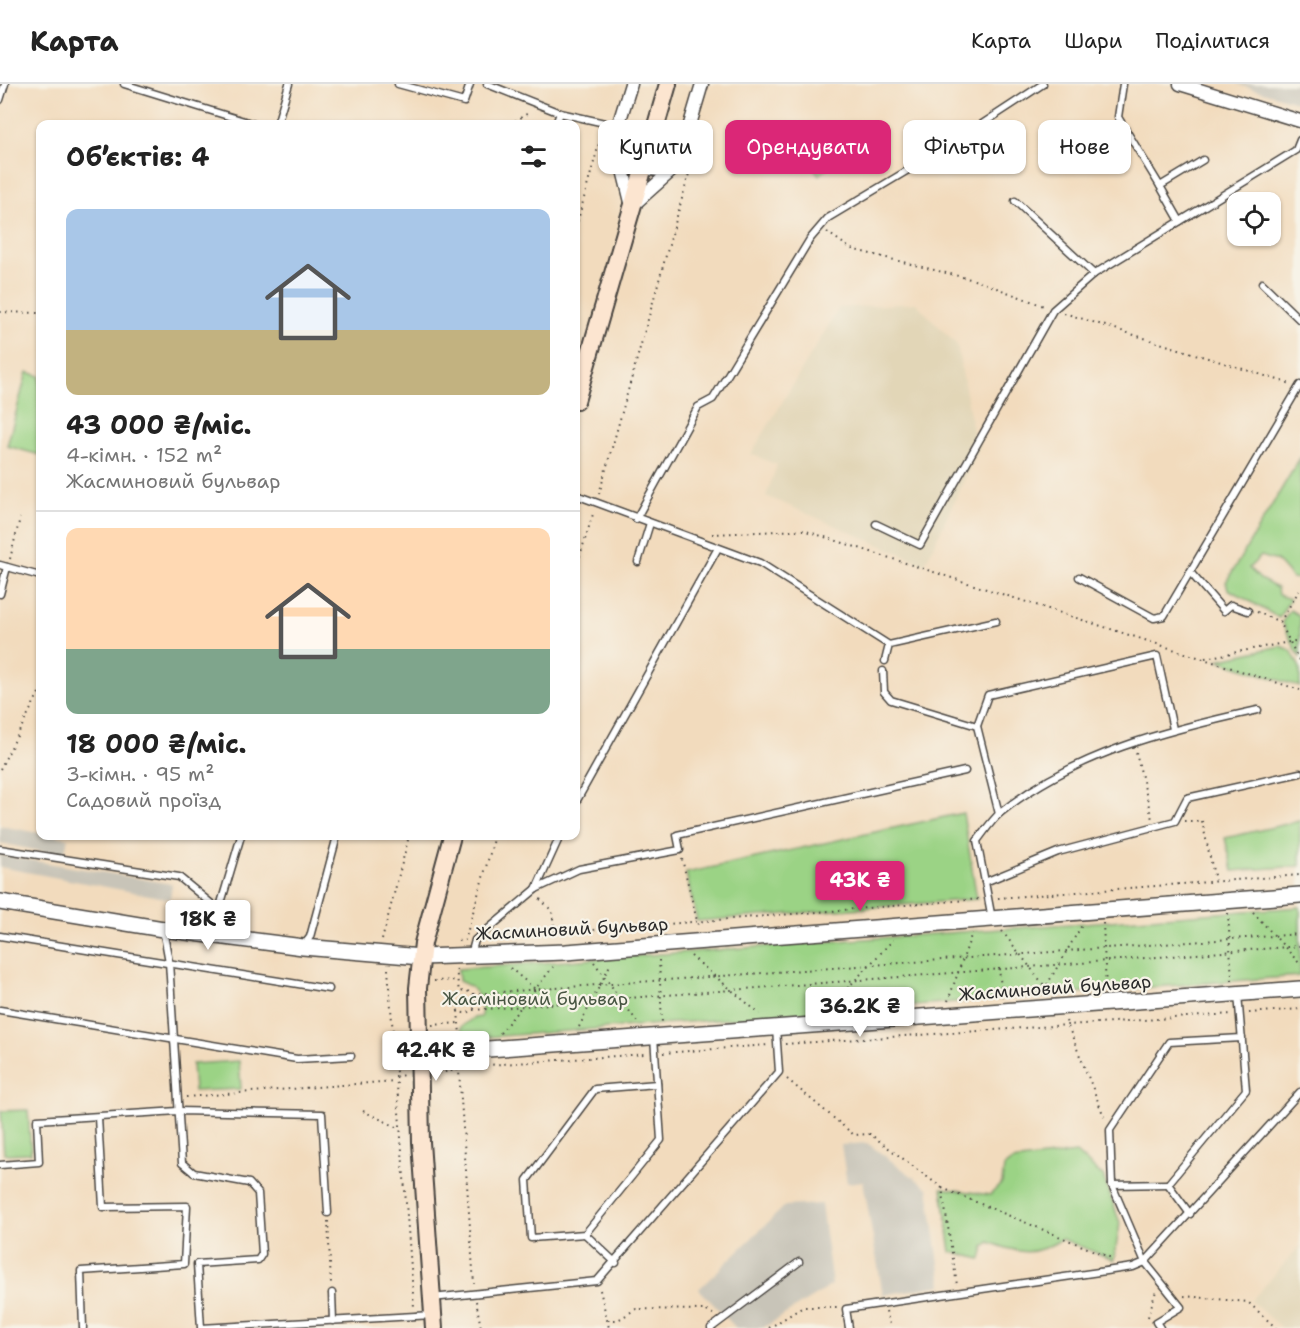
<!DOCTYPE html>
<html lang="uk">
<meta charset="utf-8">
<style>
:root{--surface:#fff;--page:#f6f6f6;--text:#222;--muted:#767676;--line:#e0e0e0;--accent:#db2777}
body{margin:0;font-family:"Shantell Sans",sans-serif;background:var(--page);color:var(--text);height:100vh;display:flex;flex-direction:column;font-size:22px;white-space:nowrap}
*{box-sizing:border-box;margin:0}
p{font-size:20px;color:var(--muted)}
.icon{flex:none;width:33px;height:33px;fill:none;stroke:currentColor;stroke-width:2;stroke-linecap:round;stroke-linejoin:round}
.map{position:relative;flex:1;overflow:hidden}
.sheet{position:absolute;left:36px;top:36px;width:544px;height:720px;display:flex;flex-direction:column;background:var(--surface);border-radius:12px;box-shadow:0 2px 4px #0004}
.sheet>*{flex:none}
.banner{position:absolute;left:598px;top:36px;width:570px;height:54px;display:flex;gap:12px}
.buttons{position:absolute;left:1227px;top:108px;display:grid;gap:12px}
.buttons a{display:grid;place-items:center;width:54px;height:54px;border-radius:12px;background:var(--surface);box-shadow:0 2px 4px #0004;font-size:30px}
.price{position:absolute;translate:-50% -51px;padding:0 14px;border-radius:6px;background:#fff;color:#222;font-size:20px;line-height:39px;filter:drop-shadow(0 2px 3px #0008)}
.price::after{content:'';position:absolute;left:50%;top:36px;width:18px;height:14px;margin-left:-9px;background:inherit;clip-path:polygon(0 0,100% 0,50% 100%)}
.price.on{background:var(--accent);color:#fff}
ul{padding:0;list-style:none}
li{display:grid;align-content:center;gap:12px;height:318px;padding:0 30px}
li+li{border-top:2px solid var(--line)}
li span{display:grid;place-items:center;height:186px;border-radius:12px;color:#555}
li>.icon{margin-inline-start:auto}
span .icon{width:108px;height:108px;fill:#fffc;stroke-width:1}
li b{font-size:26px}
h2{display:flex;justify-content:space-between;align-items:center;height:72px;padding:0 30px;font-size:26px}
.pill{padding:0 21px;border-radius:12px;background:var(--surface);box-shadow:0 2px 4px #0004;font-size:21px;line-height:54px}
.pill.on{background:var(--accent);color:#fff}
header{display:flex;align-items:center;gap:36px;box-sizing:border-box;height:84px;padding:0 30px;background:var(--surface);border-bottom:2px solid var(--line)}
header strong{font-size:28px}
nav{display:flex;gap:33px;margin-inline-start:auto;font-size:21px}
.map>svg:first-child{display:block}
.built{fill:#e2d6b7}
.industrial{fill:#c8c4b8}
.green{fill:#9bd385;stroke:#637f58;stroke-width:1.5}
.lines{fill:none;stroke-linecap:round;stroke-linejoin:round}
.service-casing{stroke:#494541;stroke-width:9}
.minor-casing{stroke:#494541;stroke-width:15}
.tertiary-casing{stroke:#494541;stroke-width:18}
.secondary-casing{stroke:#494541;stroke-width:20}
.path{stroke:#494541;stroke-width:2;stroke-dasharray:1.5 4.5;stroke-linecap:butt}
.service{stroke:#fff;stroke-width:6}
.minor{stroke:#fff;stroke-width:12}
.tertiary{stroke:#fff;stroke-width:15}
.secondary{stroke:#fce5d0;stroke-width:16}
.labels{text-anchor:middle;dominant-baseline:central;stroke-width:4.5;stroke-linejoin:round;paint-order:stroke}
.street-label{font-size:18px;fill:#2b2b2b;stroke:#f7f3e8}
.park-label{font-size:18px;fill:#475542;stroke:#f7f3e8}
</style>
<header>
<strong>Карта</strong>
<nav><a>Карта</a><a>Шари</a><a>Поділитися</a></nav>
</header>
<div class="map">
<svg width="1300" height="1244" viewBox="0 0 1300 1244">
<rect width="100%" height="100%" fill="#f7f3e8"/>
<filter id="ink" filterUnits="userSpaceOnUse"><feTurbulence type="fractalNoise" baseFrequency=".0167" numOctaves="2"/><feDisplacementMap in="SourceGraphic" scale="12" xChannelSelector="R" yChannelSelector="G"/><feConvolveMatrix kernelMatrix="1 2 1 2 8 2 1 2 1" color-interpolation-filters="sRGB"/></filter>
<filter id="wash" filterUnits="userSpaceOnUse"><feTurbulence type="fractalNoise" baseFrequency=".008" numOctaves="4" result="noise"/><feDisplacementMap in="SourceGraphic" scale="24" xChannelSelector="R" yChannelSelector="G"/><feGaussianBlur stdDeviation="1.35" result="paint"/><feColorMatrix in="noise" values="0 0 0 0 0 0 0 0 0 0 0 0 0 0 0 0 0 1.4 0 .05"/><feComposite in="paint" operator="in"/></filter>
<g filter="url(#wash)">
<rect width="100%" height="100%" fill="#f2dbbd"/>
<!-- built -->
<g class="built">
<path d="M916,219L957,261L974,352L980,362L925,480L766,412L777,381L751,370L839,224Z"/>
<path d="M1300,1162V1244H1281L1251,1217Z"/>
</g>
<!-- industrial -->
<g class="industrial">
<path d="M1236,0H1300V19Z"/>
<path d="M0,742L68,754L64,772L0,759Z"/>
<path d="M0,771L172,800L170,815L0,783Z"/>
<path d="M867,1059L928,1104L942,1201L883,1211L863,1097L847,1099L841,1061Z"/>
<path d="M821,1120L832,1201L763,1244H736L699,1205L785,1122Z"/>
</g>
<!-- green -->
<g class="green">
<path d="M815,51L836,78L819,91L798,63Z"/>
<path d="M27,288L40,292V371L7,362Z"/>
<path d="M1300,374V495L1292,494L1277,477L1261,472L1249,484L1260,495L1277,504L1278,511L1290,515L1279,534L1228,505L1226,498Z"/>
<path d="M1290,526L1300,532V574L1282,538Z"/>
<path d="M1280,562L1291,566L1300,584V603L1218,576Z"/>
<path d="M963,729L977,815L697,837L686,789Z"/>
<path d="M1300,737V782L1233,787L1225,754Z"/>
<path d="M1300,823V892L462,955L461,943L473,934L481,933L482,916L470,902L459,897L458,885Z"/>
<path d="M239,977L241,1005L194,1007L192,980Z"/>
<path d="M28,1026L31,1069L4,1070L1,1027Z"/>
<path d="M1076,1069L1103,1092L1120,1139L1114,1176L1062,1155C1033,1173 1021,1170 989,1158L984,1163L981,1175L951,1168L942,1104L990,1111L1002,1099L1004,1083L1012,1077Z"/>
</g>
</g>
<g filter="url(#ink)">
<g class="lines">
<defs>
<g id="service">
<path d="M124,0L254,40"/>
<path d="M398,0L464,18L470,0"/>
<path d="M487,0L560,29"/>
<path d="M1123,0L1118,33L1160,102"/>
<path d="M0,16L5,0"/>
<path d="M277,40L289,0"/>
<path d="M556,40L560,29L618,42"/>
<path d="M1015,117L1094,190"/>
<path d="M1180,137L1160,102L1203,76"/>
<path d="M1262,199L1300,236"/>
<path d="M576,411L760,479L889,561"/>
<path d="M636,435L698,323L713,315L810,155L828,134L950,61L1043,0"/>
<path d="M876,440L920,461L1053,226L1094,190L1296,66L1300,56"/>
<path d="M638,478L650,439"/>
<path d="M0,481L40,492"/>
<path d="M1079,493L1154,534L1164,532L1190,488"/>
<path d="M0,510L7,483"/>
<path d="M1248,527L1231,521L1224,527L1190,488L1300,301"/>
<path d="M885,577L889,561L996,537"/>
<path d="M883,587L884,608L891,616L977,642"/>
<path d="M576,718L718,464"/>
<path d="M999,730L977,642L988,611L1157,572L1173,645"/>
<path d="M0,765L179,793L219,826L215,840L208,850"/>
<path d="M985,798L977,757C984,748 991,737 1000,729C1074,669 1167,646 1258,626"/>
<path d="M536,805L560,752"/>
<path d="M219,826L241,752"/>
<path d="M992,835L985,798L1058,768L1175,737L1187,714L1300,689"/>
<path d="M163,845L169,878L182,1079L194,1089L249,1099L258,1109L262,1170L258,1176L197,1180L201,1244L433,1231"/>
<path d="M0,852L329,905"/>
<path d="M303,862L310,853L337,752"/>
<path d="M471,871L475,856L536,805L579,785L680,766L677,751L965,687"/>
<path d="M0,926L297,975L351,972"/>
<path d="M0,1081L39,1078L37,1036L178,1027L322,1030L328,1129"/>
<path d="M1168,1100L1112,1101L1110,1046L1169,958L1242,954"/>
<path d="M1112,1101L1145,1178L1181,1223L1156,1238L1160,1244"/>
<path d="M1190,1130L1168,1100L1246,1006L1238,910"/>
<path d="M585,1150L531,1154L527,1096L595,1005L657,1000"/>
<path d="M616,1179L585,1150L661,1056L654,953"/>
<path d="M332,1209L333,1237"/>
<path d="M432,1214L597,1197L779,988L776,944"/>
<path d="M83,1244L81,1187L184,1180L187,1122L103,1123L98,1033"/>
<path d="M711,1244L799,1178"/>
<path d="M849,1244L846,1225L1133,1183L1145,1178L1300,1008"/>
</g>
<g id="minor">
<path d="M631,0L618,42V66L632,122L678,81"/>
<path d="M1180,0L1300,37"/>
<path d="M619,67C630,83 662,92 678,81L702,0"/>
</g>
<g id="tertiary">
<path d="M0,818L163,845L303,863L421,873L566,868L1300,811"/>
<path d="M417,967L488,965L1300,905"/>
</g>
<g id="secondary">
<path d="M576,317L668,0"/>
<path d="M434,1244L421,1058L418,904L423,859L452,752"/>
</g>
</defs>
<!-- service casing -->
<use href="#service" class="service-casing"/>
<!-- minor casing -->
<use href="#minor" class="minor-casing"/>
<!-- tertiary casing -->
<use href="#tertiary" class="tertiary-casing"/>
<!-- secondary casing -->
<use href="#secondary" class="secondary-casing"/>
<!-- path -->
<g class="path">
<path d="M350,40L351,36L365,40"/>
<path d="M510,40L530,28"/>
<path d="M576,143L602,49"/>
<path d="M827,148L851,165L978,197L1044,222"/>
<path d="M0,228L40,229"/>
<path d="M1064,229L1291,300"/>
<path d="M599,410L690,86"/>
<path d="M712,450L803,446L1300,606"/>
<path d="M10,475L20,434"/>
<path d="M576,484L594,427"/>
<path d="M1257,528L1280,538L1300,578"/>
<path d="M1280,538L1300,505"/>
<path d="M1205,574L1300,556"/>
<path d="M1136,668L1152,735"/>
<path d="M0,685L40,607"/>
<path d="M1184,737H1202L1215,796"/>
<path d="M682,775L699,845"/>
<path d="M998,814L1300,791"/>
<path d="M540,815L552,827L555,849"/>
<path d="M1253,828L1300,880"/>
<path d="M1228,829L1232,896"/>
<path d="M1103,839L1106,905"/>
<path d="M1002,847L1050,909"/>
<path d="M492,854L980,815"/>
<path d="M382,856L409,752"/>
<path d="M458,857L465,856L495,752"/>
<path d="M691,872L760,930"/>
<path d="M659,876L662,939"/>
<path d="M594,878L638,939"/>
<path d="M510,884L535,905"/>
<path d="M999,884L1002,914"/>
<path d="M388,885L414,1223"/>
<path d="M456,885L459,908"/>
<path d="M434,897L457,896"/>
<circle cx="465" cy="918" r="11"/>
<path d="M473,910L1300,850"/>
<path d="M1041,911L1082,841"/>
<path d="M948,917L972,849"/>
<path d="M473,926L1300,862"/>
<path d="M827,926L893,856"/>
<path d="M458,927L460,951"/>
<path d="M1249,929L1300,925"/>
<path d="M1066,937L1105,1035"/>
<path d="M432,941L459,939"/>
<path d="M579,943L611,879"/>
<path d="M500,949L553,883"/>
<path d="M785,960L1232,930"/>
<path d="M663,969L768,961"/>
<path d="M461,978L459,987L474,1200"/>
<path d="M433,990L488,981L645,970"/>
<path d="M395,992L407,991"/>
<path d="M787,995L854,1051L870,1050L942,1104L957,1201"/>
<path d="M186,1013L395,997"/>
<path d="M363,1027L399,1044"/>
<path d="M942,1104L1114,1175"/>
<path d="M328,1137L331,1200"/>
<path d="M600,1206L609,1244"/>
<path d="M1184,1212L1248,1218L1276,1244"/>
<path d="M476,1217L481,1244"/>
<path d="M886,1227L891,1244"/>
<path d="M1148,1233L1156,1207"/>
<path d="M608,1236H618L636,1225L704,1226L713,1230"/>
<path d="M769,1244L803,1223H838"/>
</g>
<!-- service -->
<use href="#service" class="service"/>
<!-- minor -->
<use href="#minor" class="minor"/>
<!-- tertiary -->
<use href="#tertiary" class="tertiary"/>
<!-- secondary -->
<use href="#secondary" class="secondary"/>
</g>
</g>
<g class="labels">
<!-- street labels -->
<g class="street-label">
<text transform="translate(572 845) rotate(-3)">Жасминовий бульвар</text>
<text transform="translate(1055 904) rotate(-4)">Жасминовий бульвар</text>
</g>
<!-- park labels -->
<g class="park-label">
<text x="535" y="915">Жасміновий бульвар</text>
</g>
</g>
</svg>
<div class="buttons">
<a><svg class="icon" aria-label="locate" viewBox="0 0 24 24"><circle cx="12" cy="12" r="6"/><path d="M12 2v4M12 18v4M2 12h4M18 12h4"/></svg></a>
</div>
<b class="price on" style="left:860px;top:828px">43K ₴</b>
<b class="price" style="left:208px;top:867px">18K ₴</b>
<b class="price" style="left:860px;top:954px">36.2K ₴</b>
<b class="price" style="left:436px;top:998px">42.4K ₴</b>
<div class="banner">
<a class="pill">Купити</a>
<a class="pill on">Орендувати</a>
<a class="pill">Фільтри</a>
<a class="pill">Нове</a>
</div>
<section class="sheet">
<h2>Об’єктів: 4<svg class="icon" aria-label="filters" viewBox="0 0 24 24"><path d="M4 7h16M4 17h16"/><circle cx="9" cy="7" r="2"/><circle cx="15" cy="17" r="2"/></svg></h2>
<ul>
<li><span style="background:linear-gradient(#a9c7e8 65%,#c2b280 0)"><svg class="icon" aria-label="home" viewBox="0 0 24 24"><path d="M3 11l9-7 9 7M6 9v11h12V9"/></svg></span><div><b>43 000 ₴/міс.</b><p>4-кімн. · 152 m²</p><p>Жасминовий бульвар</p></div></li>
<li><span style="background:linear-gradient(#ffd9b3 65%,#7fa58c 0)"><svg class="icon" aria-label="home" viewBox="0 0 24 24"><path d="M3 11l9-7 9 7M6 9v11h12V9"/></svg></span><div><b>18 000 ₴/міс.</b><p>3-кімн. · 95 m²</p><p>Садовий проїзд</p></div></li>
</ul>
</section>
</div>
